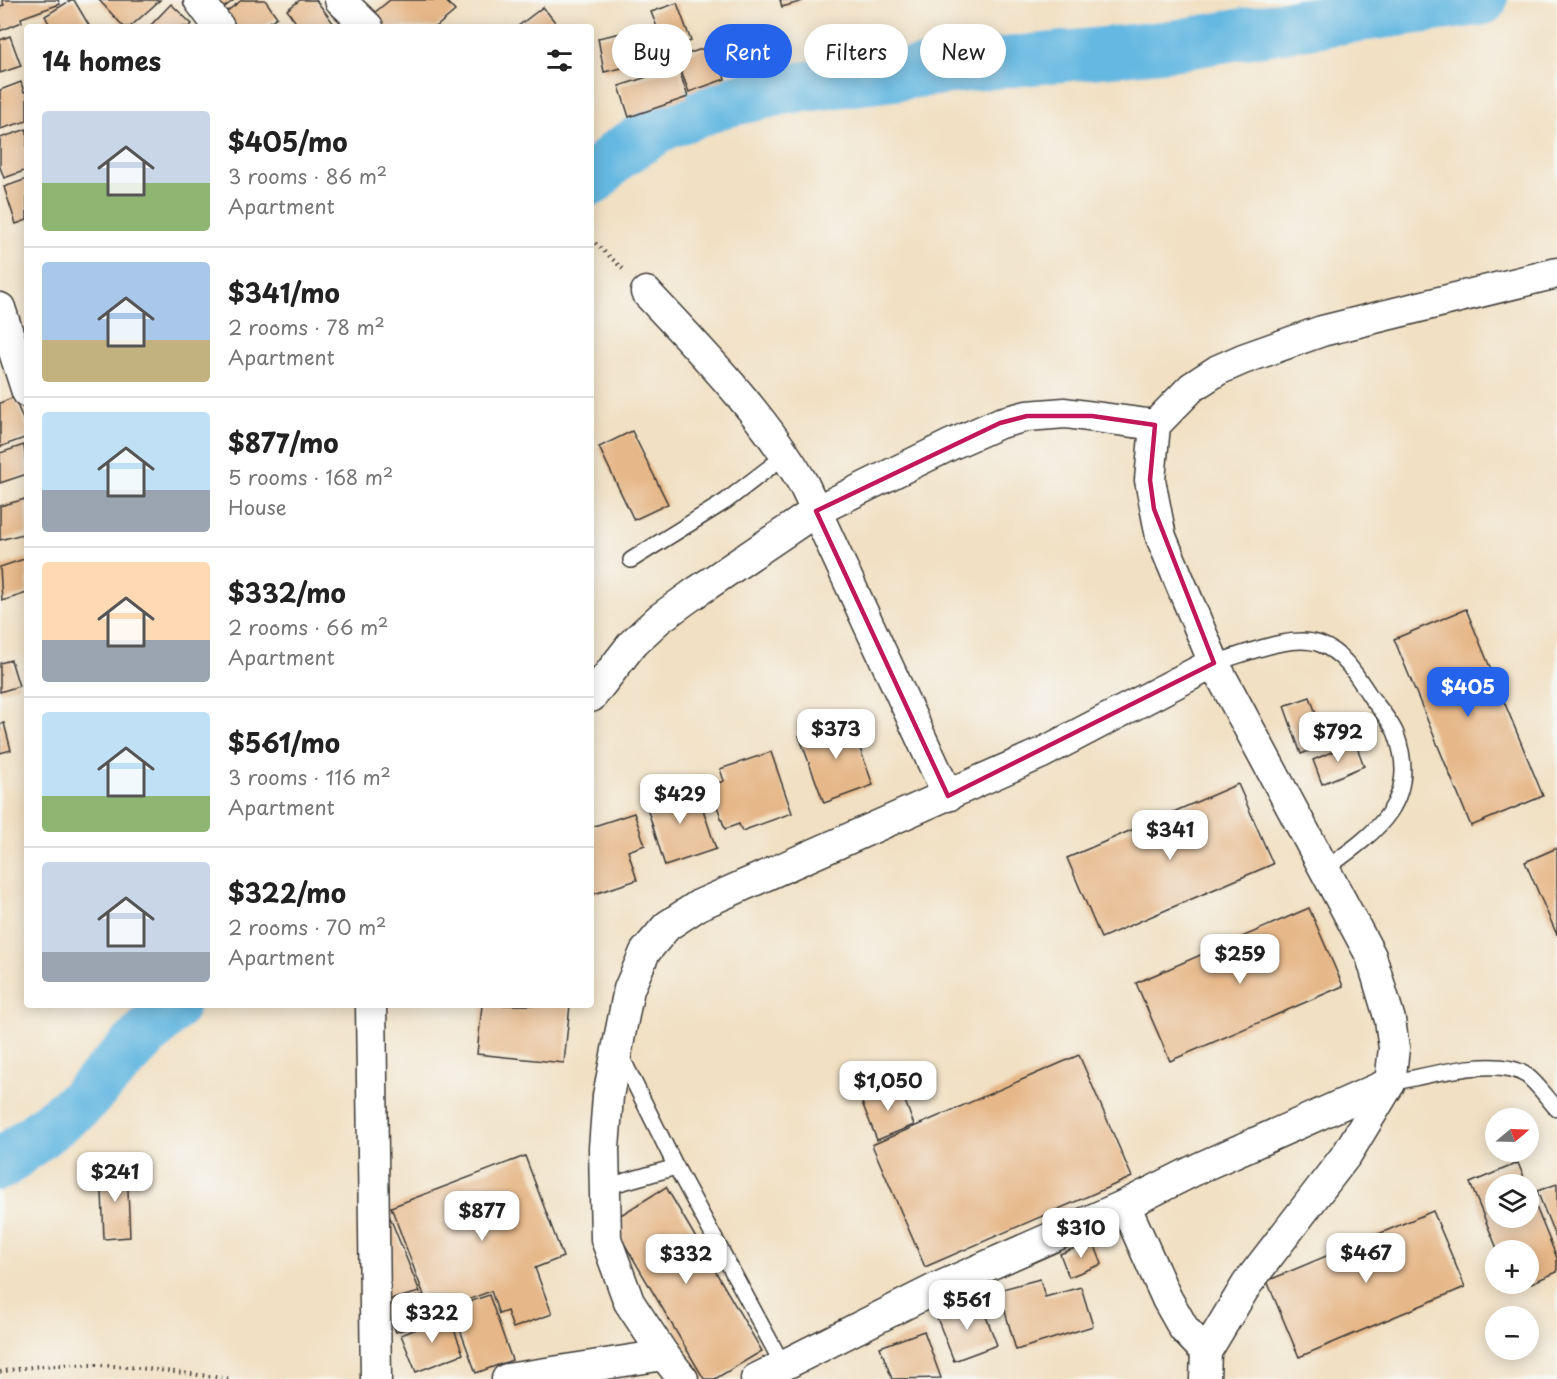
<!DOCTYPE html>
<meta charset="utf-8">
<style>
:root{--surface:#fff;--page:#f6f6f6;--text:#222;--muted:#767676;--line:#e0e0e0;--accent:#2563eb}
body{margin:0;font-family:"Playpen Sans",sans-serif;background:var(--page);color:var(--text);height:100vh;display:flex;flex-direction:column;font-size:22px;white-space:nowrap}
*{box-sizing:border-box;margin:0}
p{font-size:20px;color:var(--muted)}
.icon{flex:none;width:33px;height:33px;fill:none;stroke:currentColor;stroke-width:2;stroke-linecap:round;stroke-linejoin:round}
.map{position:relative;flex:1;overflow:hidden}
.side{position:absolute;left:24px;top:24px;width:570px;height:984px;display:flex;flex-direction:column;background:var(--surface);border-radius:6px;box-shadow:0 3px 15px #0003}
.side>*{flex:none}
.hud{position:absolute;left:612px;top:24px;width:570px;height:54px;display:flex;gap:12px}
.needle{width:39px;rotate:71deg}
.tools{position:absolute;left:1485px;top:1108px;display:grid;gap:12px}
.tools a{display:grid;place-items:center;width:54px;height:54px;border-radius:50%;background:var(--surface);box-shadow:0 3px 15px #0003;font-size:30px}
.price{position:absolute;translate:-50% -51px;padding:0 14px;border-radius:12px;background:#fff;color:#222;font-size:20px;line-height:39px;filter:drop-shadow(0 2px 3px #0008)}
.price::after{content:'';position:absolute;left:50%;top:36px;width:18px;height:14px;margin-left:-9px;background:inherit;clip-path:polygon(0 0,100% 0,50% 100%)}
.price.on{background:var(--accent);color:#fff}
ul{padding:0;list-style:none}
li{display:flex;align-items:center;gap:18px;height:150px;padding:0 18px}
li+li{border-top:2px solid var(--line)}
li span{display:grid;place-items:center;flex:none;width:168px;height:120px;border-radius:6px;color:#555}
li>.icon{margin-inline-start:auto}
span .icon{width:72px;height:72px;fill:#fffc;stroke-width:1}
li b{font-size:26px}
h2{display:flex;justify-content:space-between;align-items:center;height:72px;padding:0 18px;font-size:26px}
.pill{padding:0 21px;border-radius:27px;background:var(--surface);box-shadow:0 3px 15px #0003;font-size:21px;line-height:54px}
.pill.on{background:var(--accent);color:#fff}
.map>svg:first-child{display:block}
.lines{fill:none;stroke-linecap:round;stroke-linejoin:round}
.river{stroke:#65b8e1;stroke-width:51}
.building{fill:#e6b788}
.service-casing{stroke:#3c3935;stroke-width:18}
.minor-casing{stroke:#3c3935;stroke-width:33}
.path{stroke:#3c3935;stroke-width:4;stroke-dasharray:1.5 4.5;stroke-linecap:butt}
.service{stroke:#fff;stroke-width:15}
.minor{stroke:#fff;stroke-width:30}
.marked{fill:none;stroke:#c2185b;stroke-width:4.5;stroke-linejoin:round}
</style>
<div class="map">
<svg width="1557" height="1379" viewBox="0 0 1557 1379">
<rect width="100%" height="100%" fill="#f6f6f2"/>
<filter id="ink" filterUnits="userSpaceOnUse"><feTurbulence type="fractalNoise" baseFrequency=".0167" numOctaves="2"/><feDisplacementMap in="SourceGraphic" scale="12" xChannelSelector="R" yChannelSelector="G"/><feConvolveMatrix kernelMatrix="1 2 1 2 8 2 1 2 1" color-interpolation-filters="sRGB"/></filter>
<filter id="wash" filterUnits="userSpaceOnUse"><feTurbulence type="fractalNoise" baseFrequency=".008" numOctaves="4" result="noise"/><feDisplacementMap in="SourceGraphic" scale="24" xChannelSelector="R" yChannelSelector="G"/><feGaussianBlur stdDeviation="1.35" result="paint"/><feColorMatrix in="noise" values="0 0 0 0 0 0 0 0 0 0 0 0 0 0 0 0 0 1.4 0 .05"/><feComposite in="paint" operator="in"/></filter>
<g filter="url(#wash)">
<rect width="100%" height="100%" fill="#f1e0c3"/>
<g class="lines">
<!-- river -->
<g class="river">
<path d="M591,181L617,155L665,124L722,103L785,89L979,65L1176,45L1296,25L1482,0"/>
<path d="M0,1165L80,1103L174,1005"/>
</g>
</g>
<g id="blocks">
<!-- building -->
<g class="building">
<path d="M2,0H58L60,4L21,18L22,22L0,31V6L4,5Z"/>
<path d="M71,0H74L90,27H51L45,16Z"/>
<path d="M99,0H160L130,27H124Z"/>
<path d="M216,0H234L222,9Z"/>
<path d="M242,0H265L277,17L262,27H237L226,12Z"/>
<path d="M300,0H316L334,24L330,27H299L287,10Z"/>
<path d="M390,0H445L455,11L436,27H385L374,13Z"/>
<path d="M780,0H803V1L782,7Z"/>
<path d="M677,3L691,41L652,55L643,32L657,27L651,12Z"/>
<path d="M171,4L192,24L189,27H149Z"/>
<path d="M543,7L559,27H517Z"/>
<path d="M635,30L644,63L604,72L598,38Z"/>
<path d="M10,36L21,66L0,73V40Z"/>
<path d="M713,45L725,79L689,92L676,58Z"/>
<path d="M678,67L688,97L629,117L619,86Z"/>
<path d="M21,82L24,92L27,91V121L0,129V90Z"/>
<path d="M27,129V170L4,178L0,167V138Z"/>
<path d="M27,179V220L16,224L4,187Z"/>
<path d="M14,397L27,429V437L0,447V403Z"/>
<path d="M632,431L668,504L634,520L599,447Z"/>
<path d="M24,445L27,474L0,483V453Z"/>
<path d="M25,499L27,533L0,540V506Z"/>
<path d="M27,558V593L2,601L0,567Z"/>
<path d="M1466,609L1543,796L1471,826L1394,639Z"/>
<path d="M11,660L19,686L0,692V663Z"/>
<path d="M1310,697L1327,744L1301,754L1284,706Z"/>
<path d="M849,718L873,785L824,803L799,736Z"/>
<path d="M4,723L11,750L0,753V724Z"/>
<path d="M1355,742L1364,766L1322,784L1313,760Z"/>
<path d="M771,752L792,813L742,831L739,824L725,829L710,786L724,781L720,769Z"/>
<path d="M1238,784L1273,864L1101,938L1067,858Z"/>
<path d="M695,785L716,849L665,866L645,801Z"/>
<path d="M634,813L645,845L628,851L637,880L591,895V827Z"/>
<path d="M1557,848V935L1525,862Z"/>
<path d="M1309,908L1343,986L1170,1061L1136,983Z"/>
<path d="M482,1005H570L564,1063L477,1054Z"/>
<path d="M1079,1055L1132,1177L925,1267L872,1145Z"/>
<path d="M899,1085L914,1125L877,1140L861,1100Z"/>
<path d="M525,1156L563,1257L535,1268L552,1314L513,1328L507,1311L499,1314L491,1291L431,1314L391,1207Z"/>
<path d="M1518,1163L1527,1185H1496V1218H1528L1529,1190L1557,1258V1272L1515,1290L1512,1284H1528V1251H1498L1470,1183Z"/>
<path d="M127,1167L130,1237L104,1239L101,1168Z"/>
<path d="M1557,1184V1241L1537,1191Z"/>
<path d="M666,1187L762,1351L715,1379H704L611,1221Z"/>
<path d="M1433,1211L1465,1287L1299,1357L1267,1281Z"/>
<path d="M389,1215L420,1292L385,1301L377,1217Z"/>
<path d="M1093,1241L1102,1264L1069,1277L1060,1254Z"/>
<path d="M1040,1279L1045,1297L1081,1287L1093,1326L1016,1350L999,1290Z"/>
<path d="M422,1295L431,1320L396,1332L387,1307Z"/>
<path d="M489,1295L512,1360L476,1373L452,1308Z"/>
<path d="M980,1301L997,1345L954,1361L937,1318Z"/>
<path d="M449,1316L463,1354L416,1372L401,1335Z"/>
<path d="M924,1331L941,1378L892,1379L880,1347Z"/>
</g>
</g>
</g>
<g filter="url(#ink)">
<use href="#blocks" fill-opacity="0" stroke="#3c3935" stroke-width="1.5"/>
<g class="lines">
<defs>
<g id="service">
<path d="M631,560L726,501L787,454"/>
<path d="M1214,663C1243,655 1291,633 1320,644C1344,653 1357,676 1370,696C1378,707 1391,721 1396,734C1421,802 1375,833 1325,869"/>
<path d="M620,1054L676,1167L783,1365"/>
<path d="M1390,1083C1423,1077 1497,1055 1526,1075C1537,1083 1547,1098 1557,1109"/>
<path d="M605,1187L676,1167"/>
</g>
<g id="minor">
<path d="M199,0L219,27"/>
<path d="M340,0L368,27"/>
<path d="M646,292C701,351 764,415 804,485L948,796"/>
<path d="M0,308L27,392"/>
<path d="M591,697L633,643L659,619L692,595L816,511L950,445L1000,423L1027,416L1065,413L1155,425"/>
<path d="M371,1005L376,1379"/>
<path d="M1125,1205L1167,1299L1184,1329L1206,1352"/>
<path d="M664,1355L629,1302L606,1239L604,1148L608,1096L629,989L645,952L667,926L699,905L1042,753L1214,663"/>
<path d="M507,1379L664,1355L683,1379"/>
<path d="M756,1379L937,1288L1125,1205L1201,1167L1390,1083"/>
<path d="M1205,1379L1206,1352L1247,1284L1347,1154L1390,1083L1394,1048L1390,1020L1371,956L1214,663L1161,537L1150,480L1155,425L1192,387L1218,370L1243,359L1322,331L1557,273"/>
</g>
</defs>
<!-- service casing -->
<use href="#service" class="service-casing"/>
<!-- minor casing -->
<use href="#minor" class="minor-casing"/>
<!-- path -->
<g class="path">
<path d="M591,239L625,271"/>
<path d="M0,1372C80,1356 152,1370 232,1379"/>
</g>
<!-- service -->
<use href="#service" class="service"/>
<!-- minor -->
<use href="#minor" class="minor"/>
</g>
</g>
<!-- marked area -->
<path class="marked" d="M1027,416H1092L1155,425L1150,480L1154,509L1214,663L948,796L816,511L1000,423Z"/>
</svg>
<div class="tools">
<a><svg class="needle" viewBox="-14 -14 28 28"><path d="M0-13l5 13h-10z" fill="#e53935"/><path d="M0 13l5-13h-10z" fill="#767676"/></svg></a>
<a><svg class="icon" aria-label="layers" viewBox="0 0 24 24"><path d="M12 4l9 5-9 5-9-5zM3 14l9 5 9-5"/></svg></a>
<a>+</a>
<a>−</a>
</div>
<b class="price on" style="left:1468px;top:718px">$405</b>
<b class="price" style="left:836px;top:760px">$373</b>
<b class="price" style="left:1338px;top:763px">$792</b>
<b class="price" style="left:680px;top:825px">$429</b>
<b class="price" style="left:1170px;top:861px">$341</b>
<b class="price" style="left:1240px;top:985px">$259</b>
<b class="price" style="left:888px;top:1112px">$1,050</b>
<b class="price" style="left:115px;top:1203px">$241</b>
<b class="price" style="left:482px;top:1242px">$877</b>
<b class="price" style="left:1081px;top:1259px">$310</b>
<b class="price" style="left:1366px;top:1284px">$467</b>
<b class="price" style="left:686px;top:1285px">$332</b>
<b class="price" style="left:967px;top:1331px">$561</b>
<b class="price" style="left:432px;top:1344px">$322</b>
<div class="hud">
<a class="pill">Buy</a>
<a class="pill on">Rent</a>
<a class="pill">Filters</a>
<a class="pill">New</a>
</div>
<section class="side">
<h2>14 homes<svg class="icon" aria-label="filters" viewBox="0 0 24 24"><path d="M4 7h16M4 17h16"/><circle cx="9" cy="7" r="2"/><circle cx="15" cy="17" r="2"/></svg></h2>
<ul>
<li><span style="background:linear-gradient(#c9d6e8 60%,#8fb573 0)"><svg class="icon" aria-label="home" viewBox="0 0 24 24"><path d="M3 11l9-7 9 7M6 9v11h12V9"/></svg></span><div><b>$405/mo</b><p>3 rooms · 86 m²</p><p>Apartment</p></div></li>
<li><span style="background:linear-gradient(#a9c7e8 65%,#c2b280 0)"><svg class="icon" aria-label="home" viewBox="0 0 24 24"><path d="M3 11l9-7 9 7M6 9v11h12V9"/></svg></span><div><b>$341/mo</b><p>2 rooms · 78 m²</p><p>Apartment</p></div></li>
<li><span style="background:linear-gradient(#bfe0f5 65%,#9aa5b1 0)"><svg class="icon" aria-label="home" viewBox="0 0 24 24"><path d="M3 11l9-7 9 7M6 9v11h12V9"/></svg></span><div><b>$877/mo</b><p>5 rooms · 168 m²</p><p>House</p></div></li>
<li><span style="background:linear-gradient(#ffd9b3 65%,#9aa5b1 0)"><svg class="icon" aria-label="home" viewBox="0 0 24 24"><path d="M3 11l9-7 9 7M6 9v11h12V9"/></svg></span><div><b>$332/mo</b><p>2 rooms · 66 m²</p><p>Apartment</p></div></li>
<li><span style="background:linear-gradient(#bfe0f5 70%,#8fb573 0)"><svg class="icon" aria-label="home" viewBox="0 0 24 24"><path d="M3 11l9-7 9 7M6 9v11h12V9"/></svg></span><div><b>$561/mo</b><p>3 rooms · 116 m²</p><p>Apartment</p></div></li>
<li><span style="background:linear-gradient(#c9d6e8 75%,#9aa5b1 0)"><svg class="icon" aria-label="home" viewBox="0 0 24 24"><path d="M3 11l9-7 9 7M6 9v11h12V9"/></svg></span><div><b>$322/mo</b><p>2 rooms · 70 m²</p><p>Apartment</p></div></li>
</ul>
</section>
</div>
